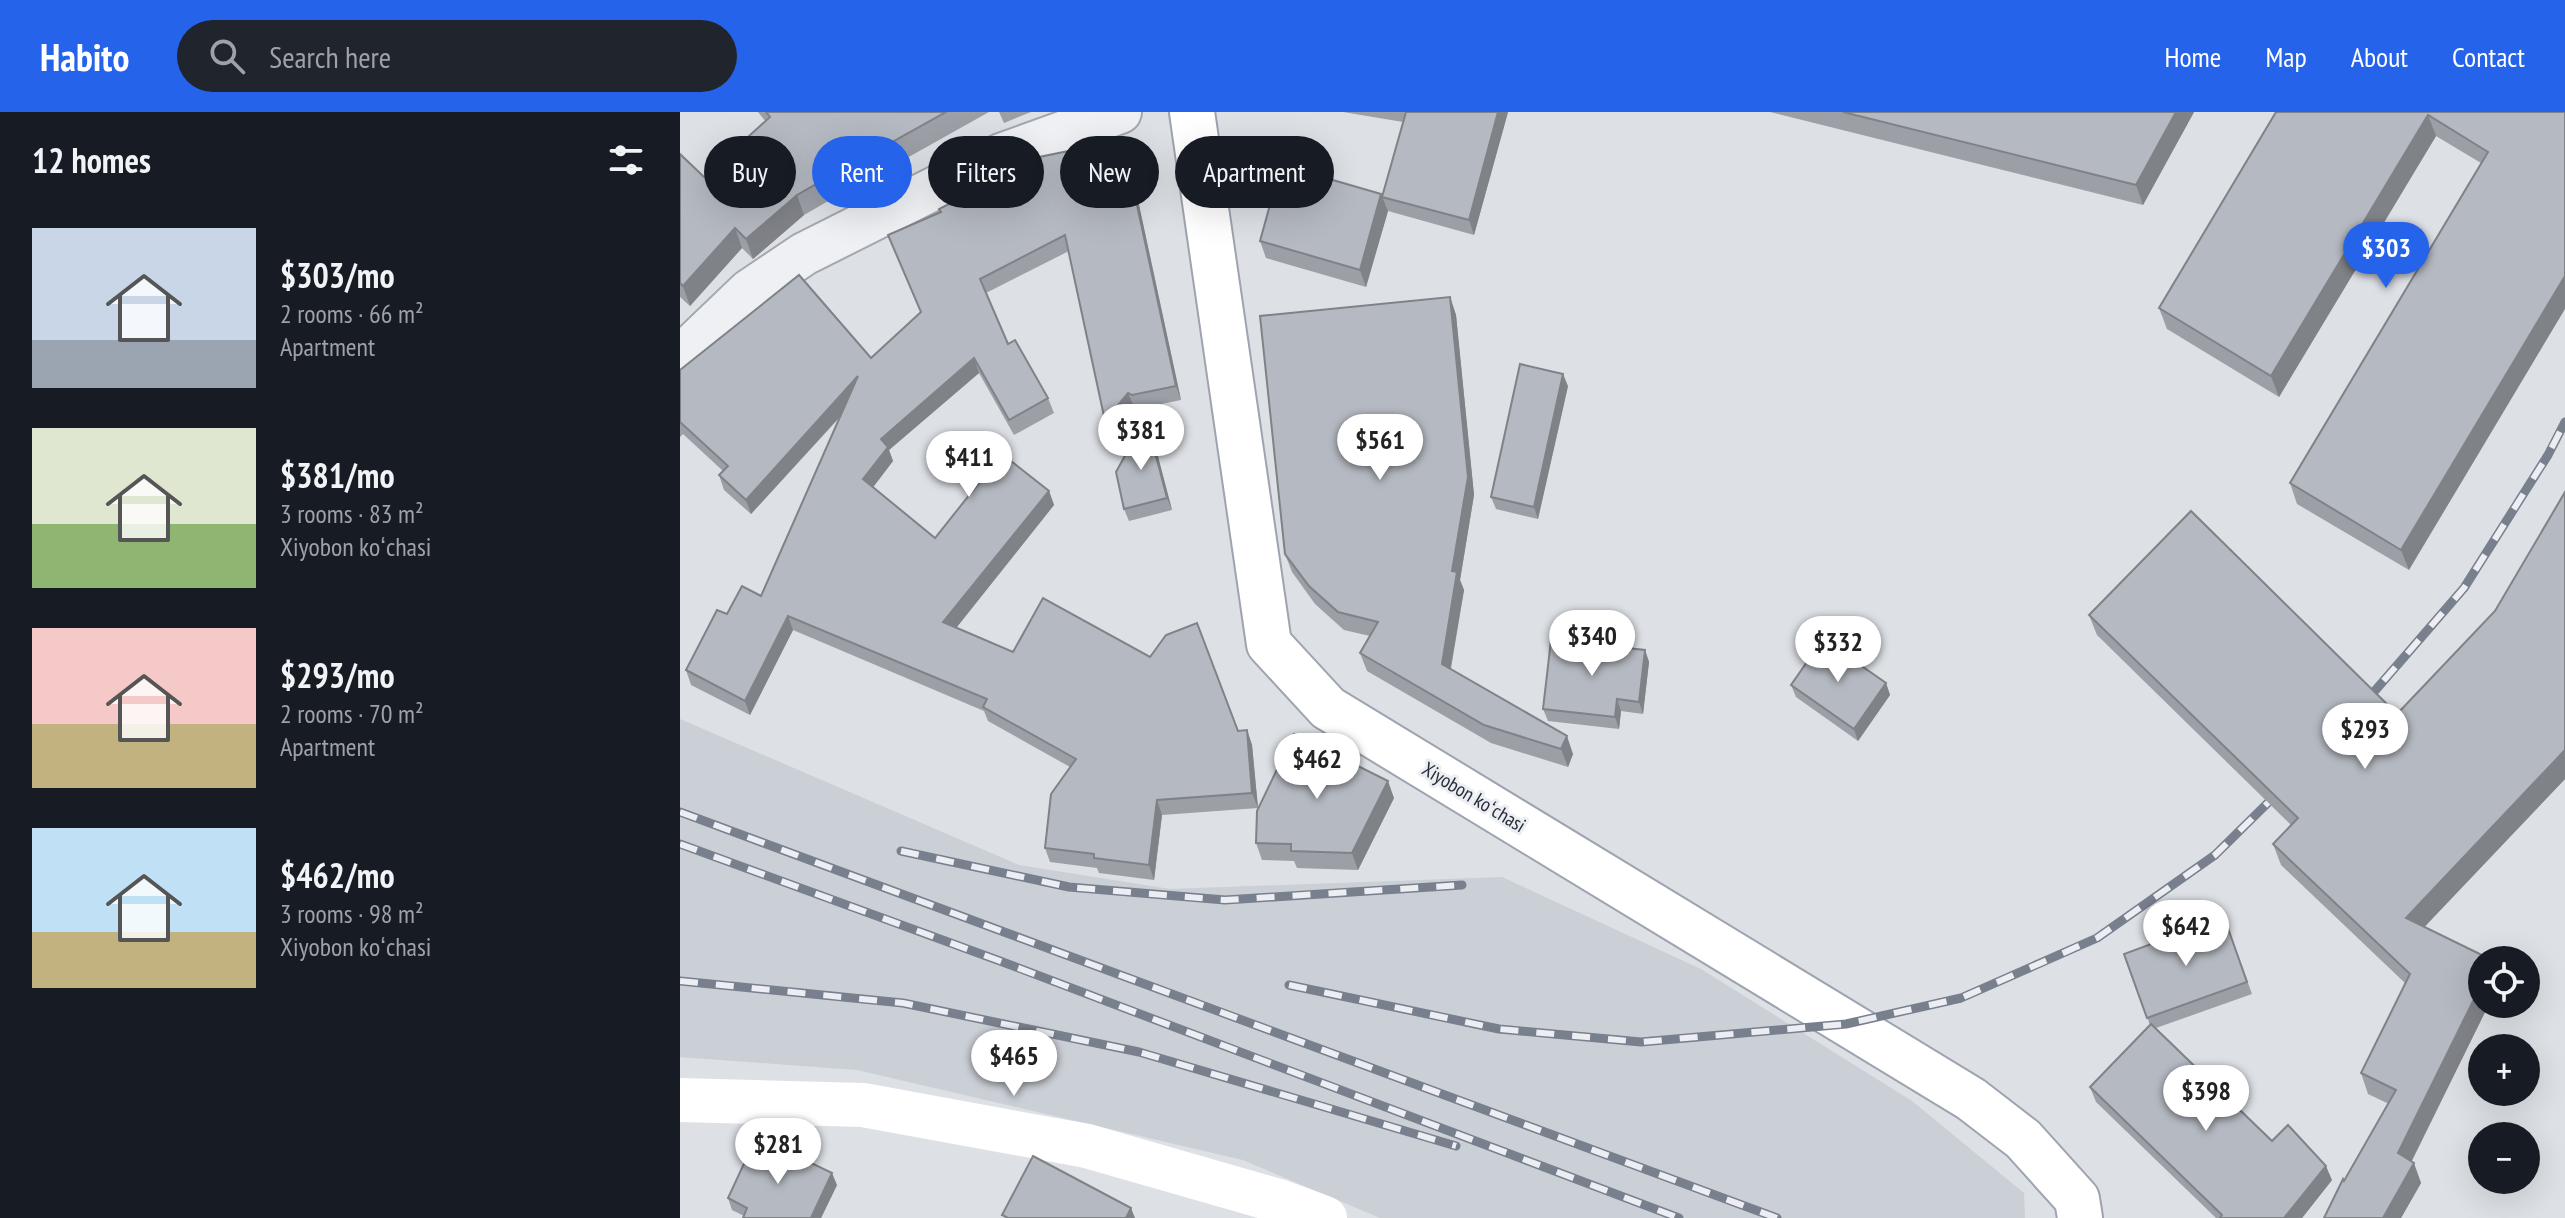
<!DOCTYPE html>
<meta charset="utf-8">
<style>
:root{--surface:#171b24;--page:#20242c;--text:#f1f3f6;--muted:#9ea1a6;--accent:#2563eb}
body{margin:0;font-family:"PT Sans Narrow",sans-serif;background:var(--page);color:var(--text);height:100vh;display:flex;flex-direction:column;font-size:30px;white-space:nowrap}
*{box-sizing:border-box;margin:0}
p{font-size:26px;color:var(--muted)}
.icon{flex:none;width:44px;height:44px;fill:none;stroke:currentColor;stroke-width:2;stroke-linecap:round;stroke-linejoin:round}
.map{position:relative;flex:1;overflow:hidden}
.sheet{display:flex;flex-direction:column;background:var(--surface);width:680px}
.sheet>*{flex:none}
.top-card{position:absolute;left:24px;top:24px;width:760px;height:72px;display:flex;gap:16px}
.tools{position:absolute;left:1788px;top:834px;display:grid;gap:16px}
.tools a{display:grid;place-items:center;width:72px;height:72px;border-radius:50%;background:var(--surface);box-shadow:0 8px 32px #0002;font-size:40px}
.price{position:absolute;translate:-50% -68px;padding:0 18px;border-radius:28px;background:#fff;color:#222;font-size:26px;line-height:52px;filter:drop-shadow(0 2px 4px #0008)}
.price::after{content:'';position:absolute;left:50%;top:48px;width:24px;height:18px;margin-left:-12px;background:inherit;clip-path:polygon(0 0,100% 0,50% 100%)}
.price.selected{background:var(--accent);color:#fff}
ul{padding:0;list-style:none}
li{display:flex;align-items:center;gap:24px;height:200px;padding:0 32px}
li span{display:grid;place-items:center;flex:none;width:224px;height:160px;border-radius:0px;color:#555}
li>.icon{margin-inline-start:auto}
span .icon{width:96px;height:96px;fill:#fffc;stroke-width:1}
li b{font-size:34px}
h2{display:flex;justify-content:space-between;align-items:center;height:96px;padding:0 32px;font-size:34px}
.pill{padding:0 28px;border-radius:36px;background:var(--surface);box-shadow:0 8px 32px #0002;font-size:28px;line-height:72px}
.pill.selected{background:var(--accent);color:#fff}
header{display:flex;align-items:center;gap:48px;box-sizing:border-box;height:112px;padding:0 40px;background:var(--accent);color:#fff}
header strong{font-size:38px}
nav{display:flex;gap:44px;margin-inline-start:auto;font-size:28px}
.search{width:560px;height:72px;background:var(--page);display:flex;align-items:center;gap:20px;box-sizing:border-box;padding:0 28px;border-radius:44px;color:var(--muted);font-size:30px}
main{display:flex;flex:1;min-height:0}
.map>svg:first-child{display:block}
.built{fill:#cbcfd6}
.lines{fill:none;stroke-linecap:round;stroke-linejoin:round}
.street-casing{stroke:#a3a7ae;stroke-width:46}
.primary-casing{stroke:#9da4af;stroke-width:48}
.street{stroke:#eff0f4;stroke-width:42}
.secondary{stroke:#fff;stroke-width:44}
.primary{stroke:#fff;stroke-width:44}
.rail-casing{stroke:#787f8d;stroke-width:9}
.rail{stroke:#eceef3;stroke-width:6;stroke-dasharray:18;stroke-linecap:butt}
.wall{fill:#9c9fa6}
.shaded-wall{fill:#7f8287}
.building{fill:#b5b9c1;stroke:#7f8287;stroke-width:2}
.labels{text-anchor:middle;dominant-baseline:central;stroke-width:6;stroke-linejoin:round;paint-order:stroke}
.street-label{font-size:20px;fill:#282e3a;stroke:#eceef3}
</style>
<header>
<strong>Habito</strong>
<div class="search"><svg class="icon" aria-label="search" viewBox="0 0 24 24"><circle cx="10" cy="10" r="6"/><path d="M15 15l6 6"/></svg>Search here</div>
<nav><a>Home</a><a>Map</a><a>About</a><a>Contact</a></nav>
</header>
<main>
<section class="sheet">
<h2>12 homes<svg class="icon" aria-label="filters" viewBox="0 0 24 24"><path d="M4 7h16M4 17h16"/><circle cx="9" cy="7" r="2"/><circle cx="15" cy="17" r="2"/></svg></h2>
<ul>
<li><span style="background:linear-gradient(#c9d6e8 70%,#9aa5b1 0)"><svg class="icon" aria-label="home" viewBox="0 0 24 24"><path d="M3 11l9-7 9 7M6 9v11h12V9"/></svg></span><div><b>$303/mo</b><p>2 rooms · 66 m²</p><p>Apartment</p></div></li>
<li><span style="background:linear-gradient(#dfe7d0 60%,#8fb573 0)"><svg class="icon" aria-label="home" viewBox="0 0 24 24"><path d="M3 11l9-7 9 7M6 9v11h12V9"/></svg></span><div><b>$381/mo</b><p>3 rooms · 83 m²</p><p>Xiyobon koʻchasi</p></div></li>
<li><span style="background:linear-gradient(#f6c9c9 60%,#c2b280 0)"><svg class="icon" aria-label="home" viewBox="0 0 24 24"><path d="M3 11l9-7 9 7M6 9v11h12V9"/></svg></span><div><b>$293/mo</b><p>2 rooms · 70 m²</p><p>Apartment</p></div></li>
<li><span style="background:linear-gradient(#bfe0f5 65%,#c2b280 0)"><svg class="icon" aria-label="home" viewBox="0 0 24 24"><path d="M3 11l9-7 9 7M6 9v11h12V9"/></svg></span><div><b>$462/mo</b><p>3 rooms · 98 m²</p><p>Xiyobon koʻchasi</p></div></li>
</ul>
</section>
<div class="map">
<svg width="1885" height="1106" viewBox="0 0 1885 1106">
<rect width="100%" height="100%" fill="#dde0e5"/>
<!-- built -->
<path class="built" d="M0,607L339,753L490,777L822,765L1021,857L1232,989L1344,1081L1345,1106H700L563,1048L177,958L0,945Z"/>
<g class="lines">
<defs>
<path id="street" d="M0,245L69,179L124,142L321,43L440,0"/>
<path id="primary" d="M512,0L589,532L648,596L1291,987L1343,1027L1397,1087L1400,1106"/>
</defs>
<!-- street casing -->
<use href="#street" class="street-casing"/>
<!-- primary casing -->
<use href="#primary" class="primary-casing"/>
<!-- street -->
<use href="#street" class="street"/>
<!-- secondary -->
<path class="secondary" d="M0,988L183,993L407,1034L602,1090L645,1106"/>
<!-- primary -->
<use href="#primary" class="primary"/>
<defs>
<g id="rail">
<path d="M1680,596L1784,476L1868,343L1885,310"/>
<path d="M0,700L1097,1106"/>
<path d="M0,732L320,849L999,1106"/>
<path d="M221,739L389,775L545,788L782,773"/>
<path d="M0,869L223,891L459,940L776,1034"/>
<path d="M609,873L819,917L961,930L1166,912L1281,886L1417,826L1535,743L1605,674"/>
</g>
</defs>
<!-- rail casing -->
<use href="#rail" class="rail-casing"/>
<!-- rail -->
<use href="#rail" class="rail"/>
</g>
<!-- wall -->
<g class="wall">
<path d="M78,0H309L177,74L157,82V84L124,103L73,147L62,136L10,194L0,185V42L24,65L86,10Z"/>
<path d="M319,0H351L324,11Z"/>
<path d="M663,0H828L794,123L708,99L686,175L586,146L580,129L702,85L723,10Z"/>
<path d="M1090,0H1514L1463,93Z"/>
<path d="M1596,0H1885L1729,458L1617,392L1610,371L1801,51L1756,24L1599,285L1487,217L1479,196Z"/>
<path d="M448,42L501,288L457,297L454,295L430,324L389,139L306,181L328,232L368,286L374,301L334,323L299,261L209,338L213,349L193,375L255,426L369,379L374,393L276,516L333,540L558,619L567,618L572,633L578,696L482,703L474,768L419,761L417,756L370,750L365,736L390,655L308,609L304,599L113,518L70,603L11,573L6,558L47,502L81,484L161,304L71,402L44,378L39,363L43,359L3,322L0,325V258L191,246L241,201L208,123Z"/>
<path d="M770,185L776,203L794,383L780,468L784,478L771,557L893,642L888,655L811,631L687,559L680,541L690,524L664,518L635,492L612,460L605,442Z"/>
<path d="M888,274L858,407L816,397L811,385Z"/>
<path d="M466,306L471,318L492,398L449,409L444,397Z"/>
<path d="M1885,380V667L1744,815L1802,892H1809L1732,1049L1741,1071L1721,1106H1644L1664,1069L1709,992L1688,982L1681,961L1725,871L1601,753L1593,732L1611,713L1417,523L1409,503L1717,602L1815,499Z"/>
<path d="M965,538L969,550L963,602L941,599L939,617L868,609L863,597Z"/>
<path d="M1206,571L1210,583L1178,629L1116,585L1111,573Z"/>
<path d="M714,686L678,758L617,756L614,749L582,748L576,731Z"/>
<path d="M1544,805L1572,882L1476,916L1592,1029L1652,1068L1622,1106H1536L1416,990L1410,975L1470,913L1444,842Z"/>
<path d="M157,1073L141,1106H63L64,1104L52,1098L48,1086Z"/>
</g>
<!-- shaded-wall -->
<g class="shaded-wall">
<path d="M818,0H828L794,123L789,108Z"/>
<path d="M1496,0H1514L1463,93L1456,73Z"/>
<path d="M1748,3L1756,24L1599,285L1591,264Z"/>
<path d="M443,28L448,42L501,288L496,274Z"/>
<path d="M701,82L708,99L686,175L680,158Z"/>
<path d="M117,83L124,103L73,147L66,127Z"/>
<path d="M55,116L62,136L10,194L3,174Z"/>
<path d="M1885,164V197L1729,458L1721,438Z"/>
<path d="M770,185L776,203L794,383L780,468L784,478L768,570L762,552L772,459Z"/>
<path d="M294,246L299,261L209,338L213,349L188,382L183,367L201,327Z"/>
<path d="M883,262L888,274L858,407L854,395Z"/>
<path d="M178,264L184,278L71,402L66,388Z"/>
<path d="M448,281L454,295L430,324L425,309Z"/>
<path d="M466,306L471,318L492,398L487,386Z"/>
<path d="M369,379L374,393L269,525L263,510Z"/>
<path d="M108,504L113,518L70,603L65,589Z"/>
<path d="M965,538L969,550L963,602L959,590Z"/>
<path d="M1206,571L1210,583L1178,629L1174,617Z"/>
<path d="M937,587L941,599L939,617L935,605Z"/>
<path d="M567,618L572,633L578,696L572,681Z"/>
<path d="M887,624L893,642L888,655L881,637Z"/>
<path d="M1885,638V667L1734,826L1726,806Z"/>
<path d="M708,669L714,686L678,758L672,741Z"/>
<path d="M477,688L482,703L474,768L469,753Z"/>
<path d="M1802,871V892H1809L1725,1062L1718,1041Z"/>
<path d="M1734,1051L1741,1071L1721,1106H1702Z"/>
<path d="M1646,1054L1652,1068L1622,1106H1604Z"/>
<path d="M152,1061L157,1073L141,1106H131Z"/>
<path d="M451,1096L455,1106H446Z"/>
</g>
<!-- building -->
<g class="building">
<path d="M86,0H266L169,54L149,62L150,64L117,83L66,127L55,116L3,174L0,171V42L24,65L90,5Z"/>
<path d="M726,0H818L789,108L702,85Z"/>
<path d="M1163,0H1496L1456,73Z"/>
<path d="M1596,0H1885V164L1721,438L1610,371L1808,40L1748,3L1591,264L1479,196Z"/>
<path d="M443,28L496,274L452,283L448,281L425,309L385,123L300,167L328,232L335,228L368,286L329,308L294,246L201,327L208,335L183,367L255,426L322,342L369,379L263,510L333,540L363,486L470,545L486,523L517,511L558,619L567,618L572,681L477,688L469,753L414,746V742L365,736L371,682L396,647L303,595L307,587L108,504L65,589L6,558L37,498L47,502L62,474L81,484L178,264L66,388L39,363L48,354L0,310V258L119,163L191,246L241,200L208,123L261,100L259,97L359,45Z"/>
<path d="M601,53L701,82L680,158L580,129Z"/>
<path d="M770,185L788,365L772,459L777,460L762,552L887,624L881,637L804,613L680,541L698,510L658,500L629,474L605,442L580,204Z"/>
<path d="M840,252L883,262L854,395L811,385Z"/>
<path d="M466,306L487,386L444,397L436,360Z"/>
<path d="M1885,380V638L1726,806L1812,848H1802V871L1718,1041L1734,1051L1703,1106H1644L1663,1067L1664,1069L1716,978L1681,961L1730,862L1593,732L1618,706L1409,503L1511,399L1717,602L1815,499Z"/>
<path d="M1143,527L1206,571L1174,617L1111,573Z"/>
<path d="M871,528L965,538L959,590L937,587L935,605L863,597Z"/>
<path d="M614,622L708,669L672,741L611,739V732L576,731L577,699Z"/>
<path d="M1544,805L1567,870L1467,906L1444,842Z"/>
<path d="M1471,912L1592,1029L1608,1013L1646,1054L1604,1106H1540L1542,1103L1410,975Z"/>
<path d="M74,1030L115,1049L117,1044L152,1061L131,1106H63L67,1096L48,1086Z"/>
<path d="M353,1044L451,1096L446,1106H328L322,1103Z"/>
</g>
<g class="labels">
<!-- street labels -->
<g class="street-label">
<text transform="translate(794 685) rotate(31)">Xiyobon koʻchasi</text>
</g>
</g>
</svg>
<div class="tools">
<a><svg class="icon" aria-label="locate" viewBox="0 0 24 24"><circle cx="12" cy="12" r="6"/><path d="M12 2v4M12 18v4M2 12h4M18 12h4"/></svg></a>
<a>+</a>
<a>−</a>
</div>
<b class="price selected" style="left:1706px;top:178px">$303</b>
<b class="price" style="left:461px;top:360px">$381</b>
<b class="price" style="left:700px;top:370px">$561</b>
<b class="price" style="left:289px;top:387px">$411</b>
<b class="price" style="left:912px;top:566px">$340</b>
<b class="price" style="left:1158px;top:572px">$332</b>
<b class="price" style="left:1685px;top:659px">$293</b>
<b class="price" style="left:637px;top:689px">$462</b>
<b class="price" style="left:1506px;top:856px">$642</b>
<b class="price" style="left:334px;top:986px">$465</b>
<b class="price" style="left:1526px;top:1021px">$398</b>
<b class="price" style="left:98px;top:1074px">$281</b>
<div class="top-card">
<a class="pill">Buy</a>
<a class="pill selected">Rent</a>
<a class="pill">Filters</a>
<a class="pill">New</a>
<a class="pill">Apartment</a>
</div>
</div>
</main>
